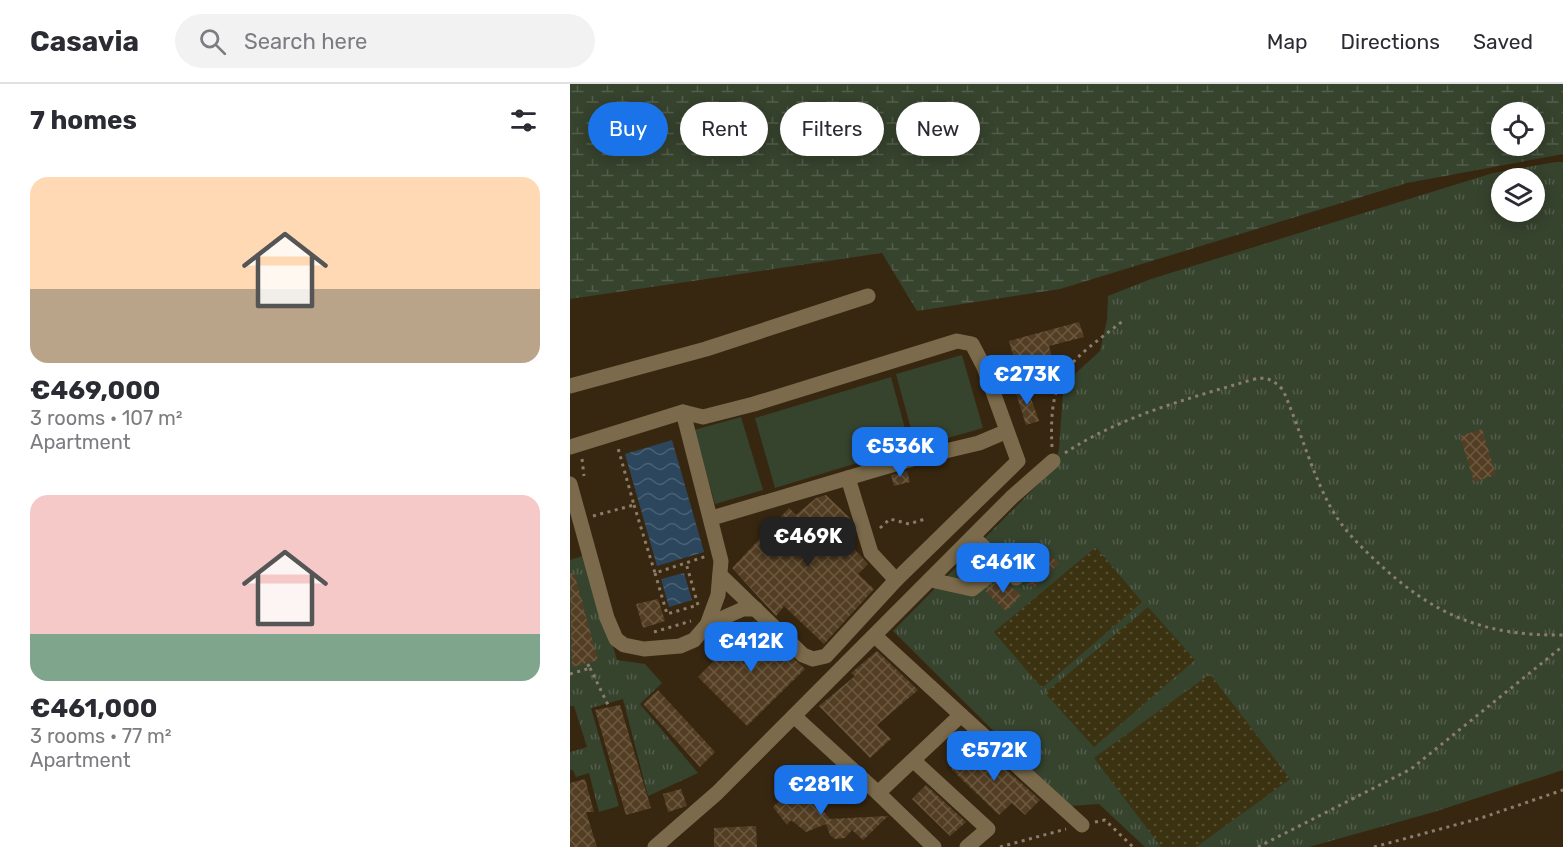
<!DOCTYPE html>
<meta charset="utf-8">
<style>
:root{--surface:#fff;--page:#f2f2f3;--text:#2b2b33;--muted:#7c7c81;--line:#e1e1e2;--accent:#1a73e8}
body{margin:0;font-family:Rubik,sans-serif;background:var(--page);color:var(--text);height:100vh;display:flex;flex-direction:column;font-size:22px;white-space:nowrap}
*{box-sizing:border-box;margin:0}
p{font-size:20px;color:var(--muted)}
.icon{flex:none;width:33px;height:33px;fill:none;stroke:currentColor;stroke-width:2;stroke-linecap:round;stroke-linejoin:round}
.map{position:relative;flex:1;overflow:hidden}
.side{display:flex;flex-direction:column;background:var(--surface);width:570px}
.side>*{flex:none}
.hud{position:absolute;left:18px;top:18px;width:570px;height:54px;display:flex;gap:12px}
.tools{position:absolute;left:921px;top:18px;display:grid;gap:12px}
.tools a{display:grid;place-items:center;width:54px;height:54px;border-radius:50%;background:var(--surface);box-shadow:0 3px 15px #0003;font-size:30px}
.price{position:absolute;translate:-50% -51px;padding:0 14px;border-radius:12px;background:var(--accent);color:#fff;font-size:20px;line-height:39px;filter:drop-shadow(0 2px 3px #0008)}
.price::after{content:'';position:absolute;left:50%;top:36px;width:18px;height:14px;margin-left:-9px;background:inherit;clip-path:polygon(0 0,100% 0,50% 100%)}
.price.on{background:#222;color:#fff}
ul{padding:0;list-style:none}
li{display:grid;align-content:center;gap:12px;height:318px;padding:0 30px}
li span{display:grid;place-items:center;height:186px;border-radius:18px;color:#555}
li>.icon{margin-inline-start:auto}
span .icon{width:108px;height:108px;fill:#fffc;stroke-width:1}
li b{font-size:26px}
h2{display:flex;justify-content:space-between;align-items:center;height:72px;padding:0 30px;font-size:26px}
.pill{padding:0 21px;border-radius:27px;background:var(--surface);box-shadow:0 3px 15px #0003;font-size:21px;line-height:54px}
.pill.on{background:var(--accent);color:#fff}
header{display:flex;align-items:center;gap:36px;box-sizing:border-box;height:84px;padding:0 30px;background:var(--surface);border-bottom:2px solid var(--line)}
header strong{font-size:28px}
nav{display:flex;gap:33px;margin-inline-start:auto;font-size:21px}
.search{width:420px;height:54px;background:var(--page);display:flex;align-items:center;gap:15px;box-sizing:border-box;padding:0 21px;border-radius:33px;color:var(--muted);font-size:22px}
main{display:flex;flex:1;min-height:0}
.map>svg:first-child{display:block}
.grass{fill:url(#grass-tufts);fill-rule:evenodd}
.wetland{fill:url(#wetland-marsh);fill-rule:evenodd}
.sand{fill:url(#sand-dots)}
.garden{fill:#36432d}
.water{fill:url(#water-waves)}
.building{fill:url(#building-cross-hatch)}
.lines{fill:none;stroke-linecap:round;stroke-linejoin:round}
.path{stroke:#8b7d6b;stroke-width:3;stroke-dasharray:3 4.5;stroke-linecap:butt}
.minor{stroke:#7b6b4c;stroke-width:15}
</style>
<header>
<strong>Casavia</strong>
<div class="search"><svg class="icon" aria-label="search" viewBox="0 0 24 24"><circle cx="10" cy="10" r="6"/><path d="M15 15l6 6"/></svg>Search here</div>
<nav><a>Map</a><a>Directions</a><a>Saved</a></nav>
</header>
<main>
<section class="side">
<h2>7 homes<svg class="icon" aria-label="filters" viewBox="0 0 24 24"><path d="M4 7h16M4 17h16"/><circle cx="9" cy="7" r="2"/><circle cx="15" cy="17" r="2"/></svg></h2>
<ul>
<li><span style="background:linear-gradient(#ffd9b3 60%,#b9a48a 0)"><svg class="icon" aria-label="home" viewBox="0 0 24 24"><path d="M3 11l9-7 9 7M6 9v11h12V9"/></svg></span><div><b>€469,000</b><p>3 rooms · 107 m²</p><p>Apartment</p></div></li>
<li><span style="background:linear-gradient(#f6c9c9 75%,#7fa58c 0)"><svg class="icon" aria-label="home" viewBox="0 0 24 24"><path d="M3 11l9-7 9 7M6 9v11h12V9"/></svg></span><div><b>€461,000</b><p>3 rooms · 77 m²</p><p>Apartment</p></div></li>
</ul>
</section>
<div class="map">
<svg width="993" height="763" viewBox="0 0 993 763">
<defs>
<pattern id="grass-tufts" width="24" height="20" patternUnits="userSpaceOnUse" patternTransform="scale(1.5)"><rect width="24" height="20" fill="#36432d"/><path d="M3 7l-1-3M5 7V3M7 7l1-3M15 17l-1-3M17 17v-4M19 17l1-3" fill="none" stroke="#535d4a"/></pattern>
<pattern id="wetland-marsh" width="20" height="14" patternUnits="userSpaceOnUse" patternTransform="scale(1.5)"><rect width="20" height="14" fill="#36432d"/><path d="M1 5h8M5 5V1M11 12h8M15 12V8" fill="none" stroke="#535d4a"/></pattern>
<pattern id="sand-dots" width="8" height="8" patternUnits="userSpaceOnUse" patternTransform="scale(1.5)"><rect width="8" height="8" fill="#3a3211"/><path d="M2 2h.1M6 6h.1" fill="none" stroke="#564f32" stroke-width="1.8" stroke-linecap="round"/></pattern>
<pattern id="water-waves" width="16" height="10" patternUnits="userSpaceOnUse" patternTransform="scale(1.5)"><rect width="16" height="10" fill="#2c475d"/><path d="M0 5q4-4 8 0t8 0" fill="none" stroke="#4a6173"/></pattern>
<pattern id="building-cross-hatch" width="8" height="8" patternUnits="userSpaceOnUse" patternTransform="scale(1.5)"><rect width="8" height="8" fill="#533e23"/><path d="M0 0l8 8M0 8l8-8" fill="none" stroke="#6b5941"/></pattern>
</defs>
<rect width="100%" height="100%" fill="#382710"/>
<!-- grass -->
<g class="grass">
<path d="M986,78H993V686L864,728L739,763H575L529,720L499,722L323,547L484,384L489,365L493,308L506,289L530,267L537,236L538,212L581,195L923,89ZM932,94H964V128H932Z"/>
<path d="M16,471L47,576L75,580L92,599L70,620L128,689L78,712L53,615L21,624L49,722L29,728L19,689L6,693L3,686H0V668L17,663L4,622H0V476Z"/>
</g>
<!-- wetland -->
<path class="wetland" d="M0,0H993V70L837,99L490,205L347,227L312,169L0,215ZM932,28H964V62H932Z"/>
<!-- sand -->
<g class="sand">
<path d="M526,463L572,518L472,604L424,548Z"/>
<path d="M578,523L625,576L524,663L475,609Z"/>
<path d="M640,590L720,695L626,763H591L524,674Z"/>
</g>
<!-- garden -->
<g class="garden">
<path d="M392,271L413,344L346,363L326,290Z"/>
<path d="M321,293L340,363L205,404L185,334Z"/>
<path d="M171,333L193,406L145,420L124,346Z"/>
</g>
<!-- water -->
<g class="water">
<path d="M102,356L134,468L87,482L55,370Z"/>
<path d="M114,489L122,516L99,523L91,495Z"/>
</g>
<!-- building -->
<g class="building">
<path d="M509,238L514,253L479,262L484,281L449,291L439,257Z"/>
<path d="M457,303L469,337L456,341L445,306Z"/>
<path d="M912,345L926,391L904,398L890,352Z"/>
<path d="M337,387L340,398L324,402L321,391Z"/>
<path d="M256,411L280,434L284,446L276,456L298,480L288,490L304,505L254,560L214,522L206,532L162,484L219,424L226,431L246,414Z"/>
<path d="M478,470L489,479L464,504L455,497V493Z"/>
<path d="M0,489H4L28,576L2,583Z"/>
<path d="M431,493L451,512L436,527L415,507Z"/>
<path d="M88,515L95,537L73,544L66,520Z"/>
<path d="M184,537L235,585L177,642L128,593L165,556L164,554Z"/>
<path d="M307,567L348,606L307,641L321,655L300,674L249,622L285,592L281,589Z"/>
<path d="M88,606L145,668L130,683L73,620Z"/>
<path d="M50,621L81,724L56,731L25,626Z"/>
<path d="M407,659L470,716L455,731L442,719L429,731L381,685Z"/>
<path d="M15,695L24,728H16L27,763H0V699Z"/>
<path d="M229,698L260,735L318,732L293,756L282,746L275,754L265,755L260,751L256,740L236,748L221,736L217,741L203,723Z"/>
<path d="M356,701L396,738L380,752L342,715Z"/>
<path d="M111,705L117,722L98,728L93,710Z"/>
<path d="M186,742L187,763H144V744Z"/>
</g>
<g class="lines">
<!-- path -->
<g class="path">
<path d="M482,363C478,288 499,279 554,236"/>
<path d="M495,369C551,332 617,315 681,296C696,292 703,295 713,306C730,345 741,387 761,424C773,445 788,460 805,476C863,531 913,552 993,551"/>
<path d="M12,375L14,392"/>
<path d="M64,421L85,489L137,472"/>
<path d="M23,432L64,421L48,364"/>
<path d="M310,444L320,435L339,440L355,435"/>
<path d="M85,489L97,530L128,521L116,479"/>
<path d="M84,548L121,537"/>
<path d="M20,584L39,623"/>
<path d="M0,590L20,584L17,579"/>
<path d="M525,738L535,736L563,763"/>
<path d="M430,763L496,745"/>
<path d="M688,763L841,685L993,562"/>
<path d="M804,763L911,734L993,706"/>
</g>
<!-- minor -->
<g class="minor">
<path d="M0,302L136,265L298,212"/>
<path d="M0,363L113,328L133,333L184,320L387,257L402,260L414,283L448,377L326,496L301,469L278,394"/>
<path d="M0,400L37,534L46,555L54,561L74,565L110,562L124,556L137,541L148,511L151,477L113,328"/>
<path d="M142,434L342,375L409,359L435,348"/>
<path d="M403,453L446,494"/>
<path d="M150,491L233,571L243,575L256,572L326,496"/>
<path d="M361,496L402,505L421,490L427,478"/>
<path d="M137,541L173,525H186"/>
<path d="M391,631L512,741"/>
<path d="M224,632L308,709L391,631L305,552"/>
<path d="M344,677L418,745L397,763"/>
<path d="M308,709L364,763"/>
<path d="M85,763L147,709L441,414L483,377"/>
</g>
</g>
</svg>
<div class="tools">
<a><svg class="icon" aria-label="locate" viewBox="0 0 24 24"><circle cx="12" cy="12" r="6"/><path d="M12 2v4M12 18v4M2 12h4M18 12h4"/></svg></a>
<a><svg class="icon" aria-label="layers" viewBox="0 0 24 24"><path d="M12 4l9 5-9 5-9-5zM3 14l9 5 9-5"/></svg></a>
</div>
<b class="price" style="left:457px;top:322px">€273K</b>
<b class="price" style="left:330px;top:394px">€536K</b>
<b class="price on" style="left:238px;top:484px">€469K</b>
<b class="price" style="left:433px;top:510px">€461K</b>
<b class="price" style="left:181px;top:589px">€412K</b>
<b class="price" style="left:424px;top:698px">€572K</b>
<b class="price" style="left:251px;top:732px">€281K</b>
<div class="hud">
<a class="pill on">Buy</a>
<a class="pill">Rent</a>
<a class="pill">Filters</a>
<a class="pill">New</a>
</div>
</div>
</main>
